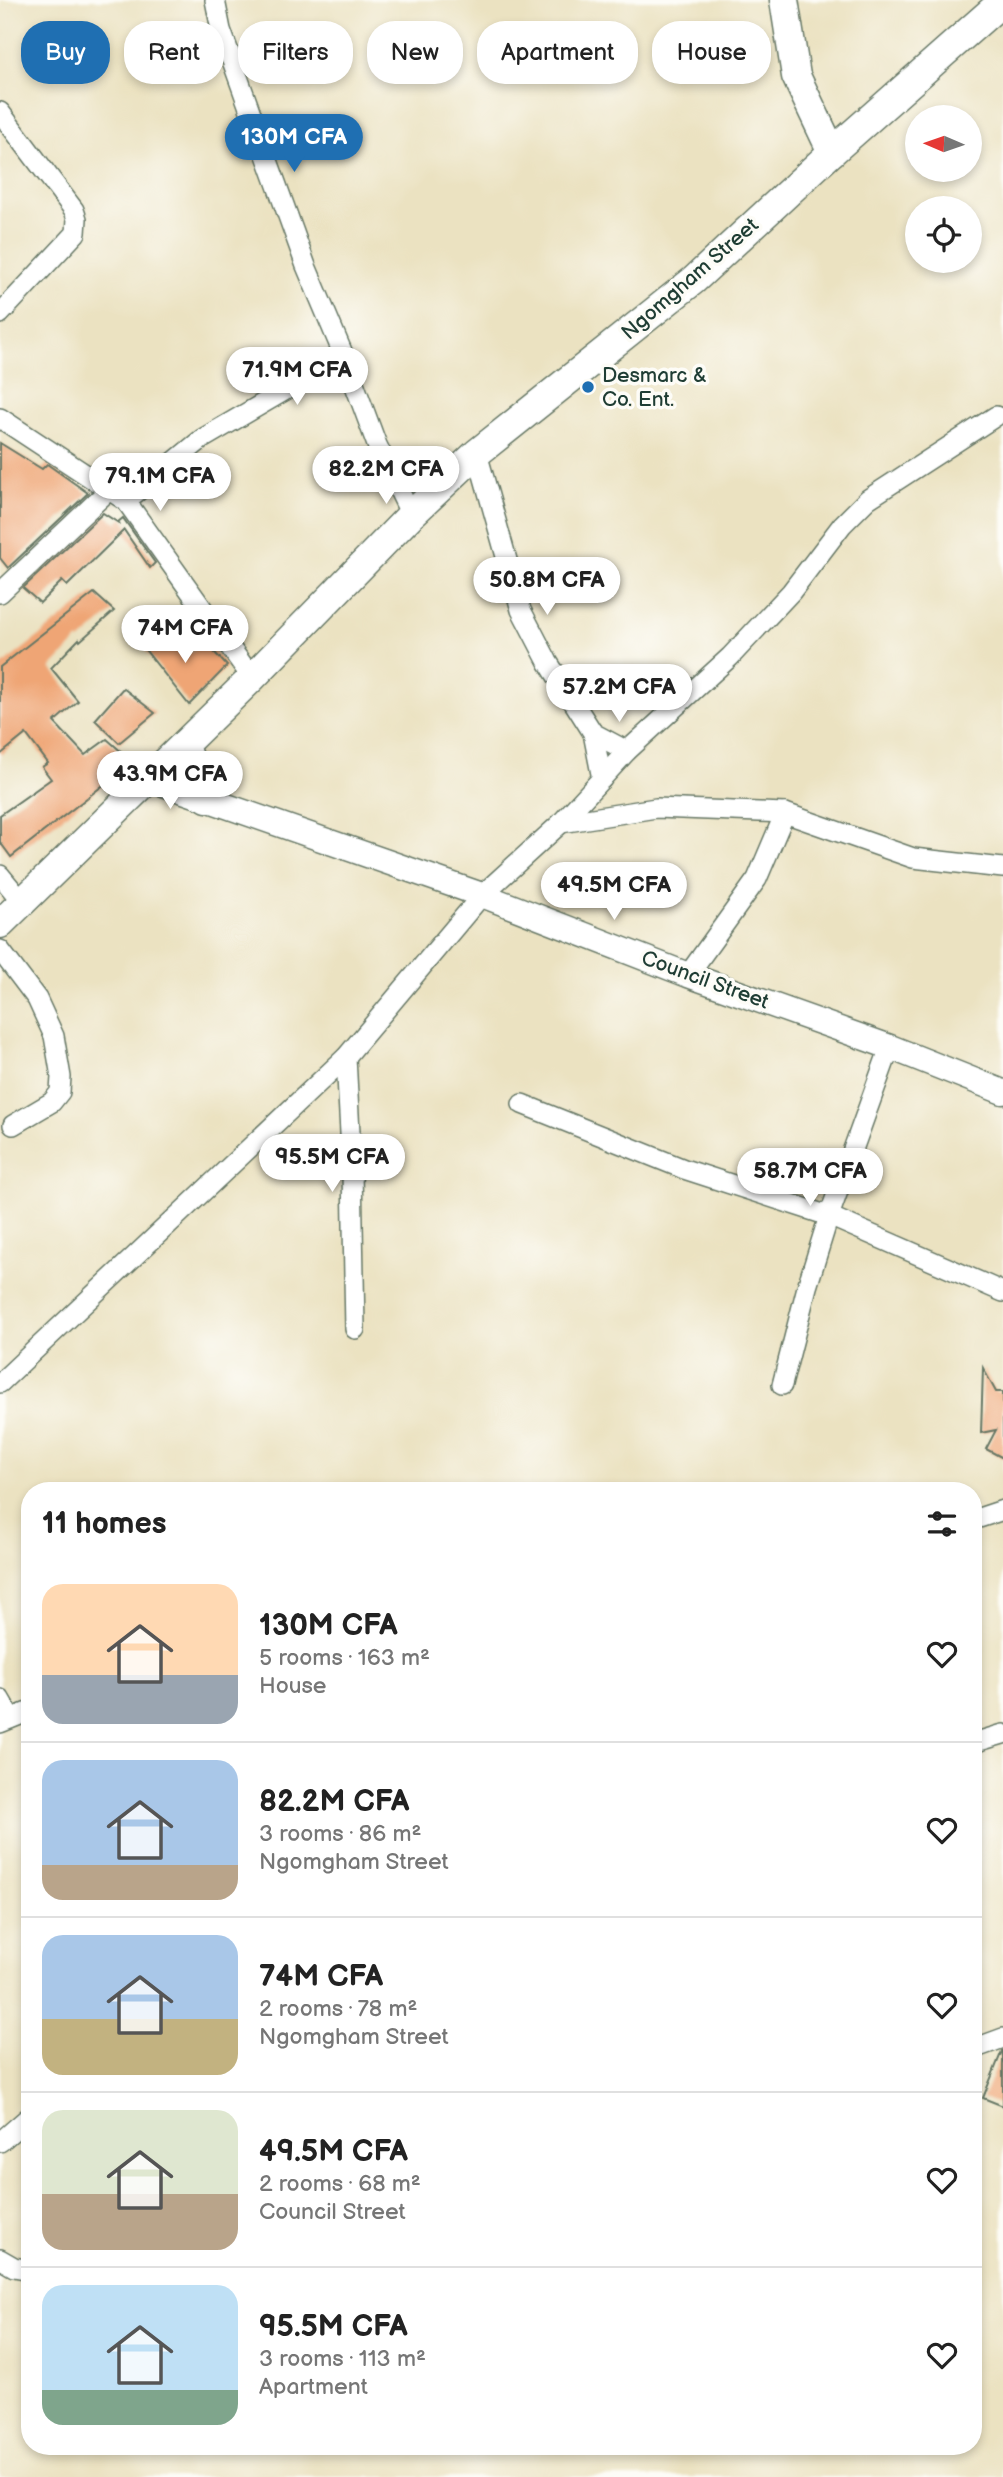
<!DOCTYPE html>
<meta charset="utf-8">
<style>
:root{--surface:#fff;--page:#f6f6f6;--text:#222;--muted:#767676;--line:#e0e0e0;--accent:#1f6fb2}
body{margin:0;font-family:"Balsamiq Sans",sans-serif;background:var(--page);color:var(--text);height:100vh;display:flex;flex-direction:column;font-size:26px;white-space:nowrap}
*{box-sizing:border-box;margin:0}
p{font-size:23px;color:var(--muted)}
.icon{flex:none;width:38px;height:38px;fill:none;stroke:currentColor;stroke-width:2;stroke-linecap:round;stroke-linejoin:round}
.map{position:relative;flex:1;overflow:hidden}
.drawer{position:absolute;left:21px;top:1482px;width:961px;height:973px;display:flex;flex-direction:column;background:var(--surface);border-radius:28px;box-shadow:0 4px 10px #0003}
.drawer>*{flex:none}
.guide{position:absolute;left:21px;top:21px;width:962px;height:63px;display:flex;gap:14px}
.needle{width:46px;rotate:272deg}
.fabs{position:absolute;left:905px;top:105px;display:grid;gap:14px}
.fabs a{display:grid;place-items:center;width:77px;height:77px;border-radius:50%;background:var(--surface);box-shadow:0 4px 10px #0003;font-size:35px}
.price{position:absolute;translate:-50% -60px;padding:0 16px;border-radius:24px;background:#fff;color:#222;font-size:23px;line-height:46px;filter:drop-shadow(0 2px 4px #0008)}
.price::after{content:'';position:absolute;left:50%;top:42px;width:21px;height:16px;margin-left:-10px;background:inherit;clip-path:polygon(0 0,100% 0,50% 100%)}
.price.selected{background:var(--accent);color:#fff}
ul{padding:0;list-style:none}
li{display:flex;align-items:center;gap:21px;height:175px;padding:0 21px}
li+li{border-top:2px solid var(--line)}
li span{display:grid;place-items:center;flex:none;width:196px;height:140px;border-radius:21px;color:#555}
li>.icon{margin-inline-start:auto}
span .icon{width:84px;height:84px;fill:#fffc;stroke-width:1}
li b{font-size:30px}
h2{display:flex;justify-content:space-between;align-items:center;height:84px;padding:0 21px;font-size:30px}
.tag{padding:0 24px;border-radius:28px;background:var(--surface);box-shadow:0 4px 10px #0003;font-size:24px;line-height:63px}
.tag.selected{background:var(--accent);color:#fff}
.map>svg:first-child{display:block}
.building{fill:#efa575}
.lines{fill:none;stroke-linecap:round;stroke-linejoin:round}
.minor-casing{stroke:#667765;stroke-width:22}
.tertiary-casing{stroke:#667765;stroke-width:27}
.secondary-casing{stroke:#667765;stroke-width:31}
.minor{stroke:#fff;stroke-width:19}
.tertiary{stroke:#fff;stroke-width:24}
.secondary{stroke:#fff;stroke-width:28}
.poi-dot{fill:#1f6fb2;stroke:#fdfcf7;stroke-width:2.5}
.labels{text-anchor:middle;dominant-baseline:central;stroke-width:7;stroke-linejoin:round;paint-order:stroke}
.street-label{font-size:21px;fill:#1f3d34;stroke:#fdfcf7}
.poi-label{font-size:21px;fill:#1f3d34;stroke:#fdfcf7;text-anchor:start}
</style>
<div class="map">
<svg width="1003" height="2477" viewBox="0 0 1003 2477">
<rect width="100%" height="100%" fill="#fdfcf7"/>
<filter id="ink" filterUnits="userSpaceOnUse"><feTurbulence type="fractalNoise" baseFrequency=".0143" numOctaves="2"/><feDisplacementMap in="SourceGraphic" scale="14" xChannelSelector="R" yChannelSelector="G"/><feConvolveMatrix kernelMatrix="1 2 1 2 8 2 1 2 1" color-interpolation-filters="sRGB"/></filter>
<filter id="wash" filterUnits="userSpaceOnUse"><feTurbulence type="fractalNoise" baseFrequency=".00686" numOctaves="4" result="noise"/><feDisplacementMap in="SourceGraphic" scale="28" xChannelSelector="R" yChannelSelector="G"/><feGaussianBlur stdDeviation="1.57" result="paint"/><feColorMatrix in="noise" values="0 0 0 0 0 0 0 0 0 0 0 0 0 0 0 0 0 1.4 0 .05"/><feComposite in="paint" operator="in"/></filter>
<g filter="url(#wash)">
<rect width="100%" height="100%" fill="#ebe2c1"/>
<g id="blocks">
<!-- building -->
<g class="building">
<path d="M0,443L42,469L47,464L88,493L8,568L0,558Z"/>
<path d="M103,513L120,524L118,522L123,518L155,563L150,568L124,530L67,586L62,581L40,603L23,588Z"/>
<path d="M94,593L114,611L80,641L79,639L51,668L78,701L54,722L85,755L107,739L133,762L11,857L0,842V815L51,779L42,767L48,763L26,734L0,755V667Z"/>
<path d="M172,634L189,653L206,643L227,666L189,705L143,647L153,635Z"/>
<path d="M123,688L155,713L119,743L95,720Z"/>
<path d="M983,1368L996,1392H1003V1458L986,1449L996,1430L981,1433Z"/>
<path d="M1002,2051H1003V2106L983,2098Z"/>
</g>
</g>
</g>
<g filter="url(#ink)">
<use href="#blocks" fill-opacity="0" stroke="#667765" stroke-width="2"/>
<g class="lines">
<defs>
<g id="minor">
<path d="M215,0L221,30L306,266L344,356"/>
<path d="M0,112L74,210L77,219L76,233L0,314"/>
<path d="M0,418L126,501L252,678"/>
<path d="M477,453L521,610L548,662L593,733L602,779"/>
<path d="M126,501L202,439L344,356L377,445L411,515"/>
<path d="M0,593L110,489"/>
<path d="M593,733L627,751"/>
<path d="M561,823L656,808L785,813L913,858L1003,868"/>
<path d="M0,875L23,903"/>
<path d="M0,950L37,999L54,1036L61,1077L60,1092L52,1102L13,1125"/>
<path d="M688,975L757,879L785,813"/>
<path d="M346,1057L352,1171L355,1329"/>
<path d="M522,1104L684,1169L829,1216L1003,1292"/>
<path d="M0,1383L346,1057L482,895L561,823L627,751L730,657L791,592L842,525L868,499L996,416"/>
<path d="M782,1385L807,1287L829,1216L890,1047"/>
<path d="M973,1520L1003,1510"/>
<path d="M0,1699L11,1718"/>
<path d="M0,1723L30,1711"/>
<path d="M973,1743L1003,1734"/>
<path d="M973,2049L1003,2038"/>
<path d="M0,2142L30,2116"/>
<path d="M0,2259L14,2267L30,2270"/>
</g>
<g id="tertiary">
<path d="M185,744L207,800"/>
<path d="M149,779L482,895L688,975L890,1047L1003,1092"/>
</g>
<g id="secondary">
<path d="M784,0L796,76L832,152"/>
<path d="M0,924L252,678L411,515L477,453L694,280L832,152L1003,1"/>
</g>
</defs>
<!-- minor casing -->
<use href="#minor" class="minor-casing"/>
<!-- tertiary casing -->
<use href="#tertiary" class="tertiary-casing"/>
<!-- secondary casing -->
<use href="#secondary" class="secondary-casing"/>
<!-- minor -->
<use href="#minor" class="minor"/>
<!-- tertiary -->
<use href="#tertiary" class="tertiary"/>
<!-- secondary -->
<use href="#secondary" class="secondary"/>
</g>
</g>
<!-- markers -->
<circle class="poi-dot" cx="588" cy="387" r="7"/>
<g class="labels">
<!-- street labels -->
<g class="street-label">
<text transform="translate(690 279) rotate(-41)">Ngomgham Street</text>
<text transform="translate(705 980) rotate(20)">Council Street</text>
</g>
<!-- poi labels -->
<g class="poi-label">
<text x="602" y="375">Desmarc &amp;<tspan x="602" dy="24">Co. Ent.</tspan></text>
</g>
</g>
</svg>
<div class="fabs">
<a><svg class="needle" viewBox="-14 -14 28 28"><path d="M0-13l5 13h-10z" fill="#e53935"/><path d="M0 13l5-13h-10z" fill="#767676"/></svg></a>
<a><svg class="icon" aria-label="locate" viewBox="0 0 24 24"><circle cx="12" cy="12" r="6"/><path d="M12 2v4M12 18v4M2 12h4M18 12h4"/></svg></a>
</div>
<b class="price selected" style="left:294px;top:174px">130M CFA</b>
<b class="price" style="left:297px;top:407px">71.9M CFA</b>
<b class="price" style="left:386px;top:506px">82.2M CFA</b>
<b class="price" style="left:160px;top:513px">79.1M CFA</b>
<b class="price" style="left:547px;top:617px">50.8M CFA</b>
<b class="price" style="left:185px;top:665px">74M CFA</b>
<b class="price" style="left:619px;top:724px">57.2M CFA</b>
<b class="price" style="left:170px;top:811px">43.9M CFA</b>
<b class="price" style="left:614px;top:922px">49.5M CFA</b>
<b class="price" style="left:332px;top:1194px">95.5M CFA</b>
<b class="price" style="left:810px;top:1208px">58.7M CFA</b>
<div class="guide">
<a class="tag selected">Buy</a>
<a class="tag">Rent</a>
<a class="tag">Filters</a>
<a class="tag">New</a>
<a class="tag">Apartment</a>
<a class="tag">House</a>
</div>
<section class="drawer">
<h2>11 homes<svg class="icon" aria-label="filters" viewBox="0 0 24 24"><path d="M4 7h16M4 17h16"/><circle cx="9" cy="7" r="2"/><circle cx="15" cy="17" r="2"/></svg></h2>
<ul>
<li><span style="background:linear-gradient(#ffd9b3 65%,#9aa5b1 0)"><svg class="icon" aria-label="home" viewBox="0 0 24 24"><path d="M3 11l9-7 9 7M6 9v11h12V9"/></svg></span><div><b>130M CFA</b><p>5 rooms · 163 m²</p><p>House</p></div><svg class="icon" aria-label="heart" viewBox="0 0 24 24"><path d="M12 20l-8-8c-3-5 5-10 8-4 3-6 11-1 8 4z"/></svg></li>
<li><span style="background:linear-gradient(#a9c7e8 75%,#b9a48a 0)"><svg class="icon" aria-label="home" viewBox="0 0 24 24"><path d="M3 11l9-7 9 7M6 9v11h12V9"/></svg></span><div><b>82.2M CFA</b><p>3 rooms · 86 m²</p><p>Ngomgham Street</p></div><svg class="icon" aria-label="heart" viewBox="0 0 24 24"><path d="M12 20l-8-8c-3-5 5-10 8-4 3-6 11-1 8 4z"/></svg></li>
<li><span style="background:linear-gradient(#a9c7e8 60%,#c2b280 0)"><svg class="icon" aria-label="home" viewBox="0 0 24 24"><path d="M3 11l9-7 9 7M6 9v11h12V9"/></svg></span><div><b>74M CFA</b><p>2 rooms · 78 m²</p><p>Ngomgham Street</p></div><svg class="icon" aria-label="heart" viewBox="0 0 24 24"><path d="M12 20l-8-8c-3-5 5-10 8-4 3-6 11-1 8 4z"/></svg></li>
<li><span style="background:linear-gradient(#dfe7d0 60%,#b9a48a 0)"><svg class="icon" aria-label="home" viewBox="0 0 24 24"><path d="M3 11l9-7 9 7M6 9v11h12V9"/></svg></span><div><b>49.5M CFA</b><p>2 rooms · 68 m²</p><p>Council Street</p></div><svg class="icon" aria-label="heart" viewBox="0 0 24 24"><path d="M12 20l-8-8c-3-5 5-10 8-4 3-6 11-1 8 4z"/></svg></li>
<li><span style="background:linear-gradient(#bfe0f5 75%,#7fa58c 0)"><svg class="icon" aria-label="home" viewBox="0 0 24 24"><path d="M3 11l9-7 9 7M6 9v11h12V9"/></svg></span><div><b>95.5M CFA</b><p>3 rooms · 113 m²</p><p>Apartment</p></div><svg class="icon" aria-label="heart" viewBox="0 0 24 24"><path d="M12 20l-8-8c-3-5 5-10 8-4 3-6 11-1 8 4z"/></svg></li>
</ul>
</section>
</div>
